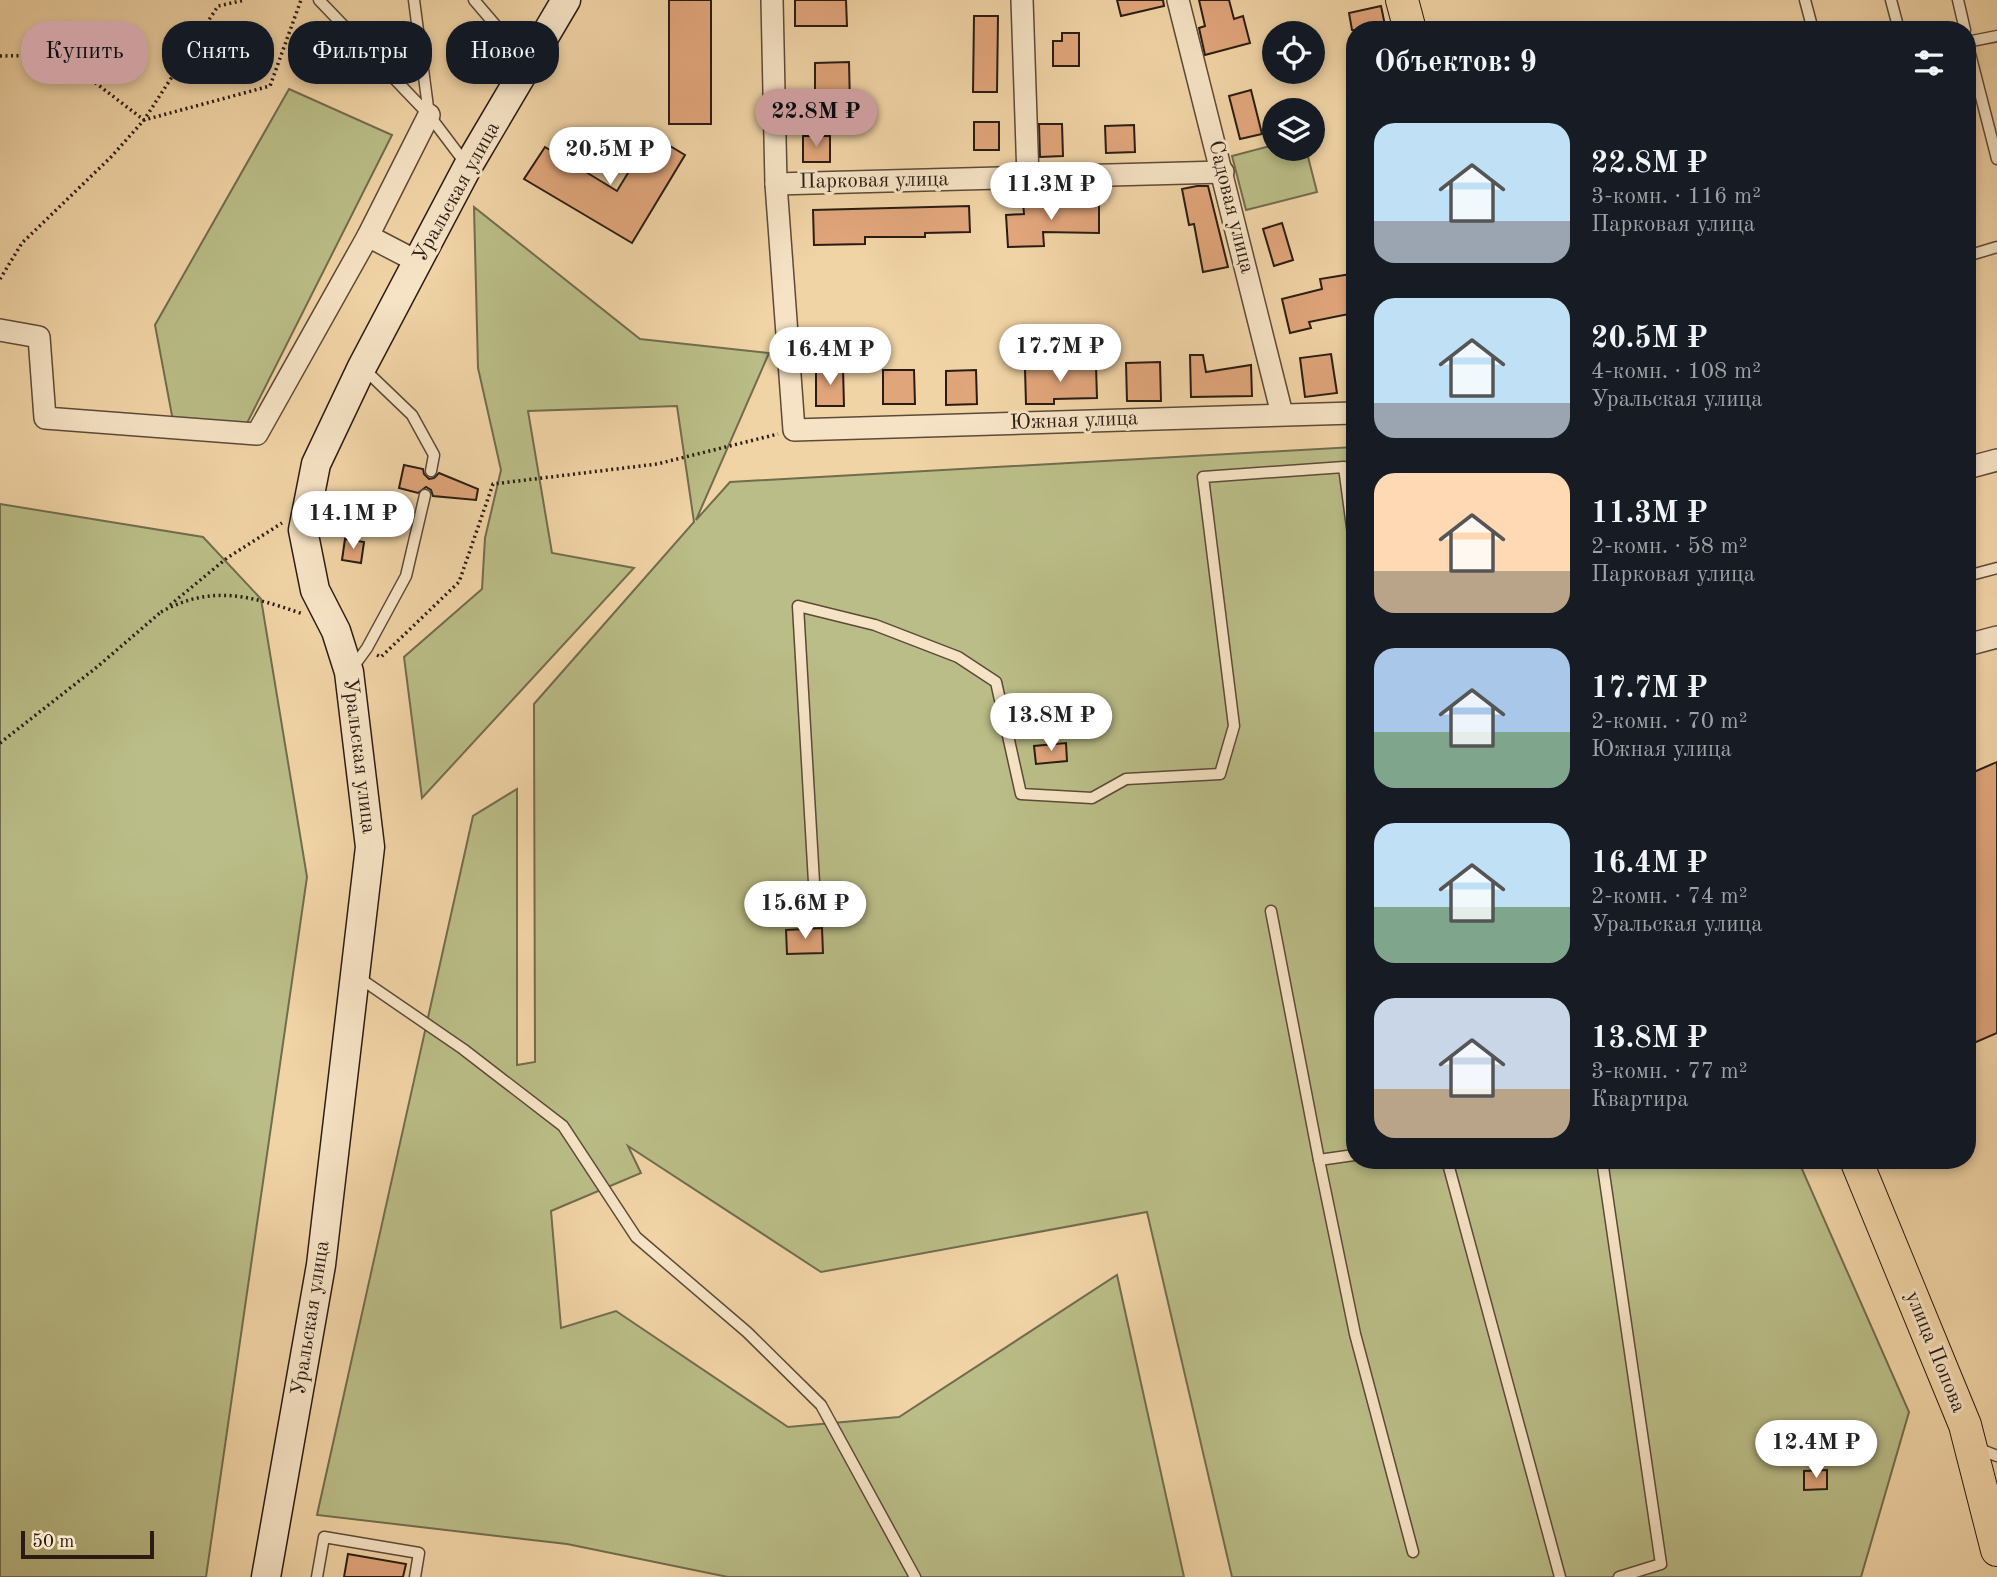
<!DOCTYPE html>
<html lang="ru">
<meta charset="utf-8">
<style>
:root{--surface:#171b24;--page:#242831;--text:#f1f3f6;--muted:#9ea1a6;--accent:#c59692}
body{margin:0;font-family:"Old Standard TT",serif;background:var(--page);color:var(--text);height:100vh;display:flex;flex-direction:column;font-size:26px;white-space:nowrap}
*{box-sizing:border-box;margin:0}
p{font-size:23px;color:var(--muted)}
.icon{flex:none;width:38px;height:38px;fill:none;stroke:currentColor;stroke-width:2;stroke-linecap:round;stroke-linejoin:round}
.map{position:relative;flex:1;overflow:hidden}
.side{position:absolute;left:1346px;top:21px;width:630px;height:1148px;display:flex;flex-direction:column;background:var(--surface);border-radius:28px;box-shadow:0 4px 10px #0003}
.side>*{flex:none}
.guide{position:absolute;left:21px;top:21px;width:665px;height:63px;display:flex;gap:14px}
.tools{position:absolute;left:1262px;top:21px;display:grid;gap:14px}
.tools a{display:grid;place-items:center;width:63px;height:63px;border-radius:50%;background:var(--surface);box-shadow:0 4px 10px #0003;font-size:35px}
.scale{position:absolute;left:21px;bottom:18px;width:133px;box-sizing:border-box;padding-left:7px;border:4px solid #2a1c14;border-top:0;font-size:19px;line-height:24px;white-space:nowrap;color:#2a1c14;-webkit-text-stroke:5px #f6e3c5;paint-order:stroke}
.price{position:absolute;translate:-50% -60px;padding:0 16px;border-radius:24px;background:#fff;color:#222;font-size:23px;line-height:46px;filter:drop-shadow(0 2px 4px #0008)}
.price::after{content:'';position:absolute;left:50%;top:42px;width:21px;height:16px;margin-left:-10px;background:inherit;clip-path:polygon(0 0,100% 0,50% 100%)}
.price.selected{background:var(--accent);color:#111}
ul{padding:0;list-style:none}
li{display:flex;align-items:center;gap:21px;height:175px;padding:0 28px}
li span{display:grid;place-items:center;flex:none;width:196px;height:140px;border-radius:21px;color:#555}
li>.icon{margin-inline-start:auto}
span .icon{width:84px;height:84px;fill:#fffc;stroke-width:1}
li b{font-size:30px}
h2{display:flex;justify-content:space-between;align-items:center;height:84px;padding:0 28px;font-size:30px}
.pill{padding:0 24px;border-radius:28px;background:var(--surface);box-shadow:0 4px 10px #0003;font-size:24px;line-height:63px}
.pill.selected{background:var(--accent);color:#111}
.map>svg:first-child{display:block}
.green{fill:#babd87;stroke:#726c4e;stroke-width:2}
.building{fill:#e1a57b;stroke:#2a1c14;stroke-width:2}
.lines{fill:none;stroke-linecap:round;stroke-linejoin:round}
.lane-casing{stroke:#5c4a38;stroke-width:13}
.street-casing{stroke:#5c4a38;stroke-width:24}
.secondary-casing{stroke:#2a1c14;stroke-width:31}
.primary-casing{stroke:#2a1c14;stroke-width:34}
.path{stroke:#2a1c14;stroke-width:3.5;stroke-dasharray:2 3.5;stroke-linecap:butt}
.lane{stroke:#f6e3c5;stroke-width:10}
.street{stroke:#f6e3c5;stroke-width:21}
.secondary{stroke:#f6e3c5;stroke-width:28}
.primary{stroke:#f1d4a6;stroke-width:32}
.labels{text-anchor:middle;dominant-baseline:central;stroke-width:6;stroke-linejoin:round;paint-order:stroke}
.street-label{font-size:21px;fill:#2a1c14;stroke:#f6e3c5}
</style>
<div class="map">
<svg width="1997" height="1577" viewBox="0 0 1997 1577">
<rect width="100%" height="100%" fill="#f1d4a6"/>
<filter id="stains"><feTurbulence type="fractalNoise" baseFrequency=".00286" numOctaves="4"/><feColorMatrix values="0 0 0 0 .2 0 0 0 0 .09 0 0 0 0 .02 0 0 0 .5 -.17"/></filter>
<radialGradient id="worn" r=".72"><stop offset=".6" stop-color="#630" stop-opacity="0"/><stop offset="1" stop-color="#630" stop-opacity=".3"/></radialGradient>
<!-- green -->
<g class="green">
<path d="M289,89L392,135L241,435L173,421L155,325Z"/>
<path d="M1274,145V149H1306L1317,192L1246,210L1232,156Z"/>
<path d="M474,207L640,339L769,353L696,520L730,482L1354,447V1160H1798L1909,1412L1861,1577H1232L1147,1212L821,1272L628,1146L641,1173L551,1211L561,1328L616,1311L788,1427L899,1417L1117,1275L1184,1577H728L567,1544L317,1515L473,816L517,789V1065L535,1062L534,704L694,522L677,406L528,411L552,553L634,568L422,798L404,657L482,589L485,538L501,470L478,368Z"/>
<path d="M0,504L203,537L261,599L307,877L206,1577H0Z"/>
</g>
<!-- building -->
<g class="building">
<rect x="669" y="0" width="42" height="124"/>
<path d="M795,0H846L847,26H795Z"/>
<path d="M1117,0H1163L1164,6L1121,16Z"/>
<path d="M1199,0H1229L1234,19L1243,16L1250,43L1205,55L1199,28L1205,26Z"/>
<path d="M1381,6L1386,30H1352L1349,13Z"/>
<path d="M974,16H998L997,92H973Z"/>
<path d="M1062,33H1079V66H1053V41H1062Z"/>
<path d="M849,62L850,105L815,106V63Z"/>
<path d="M1251,90L1262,134L1240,139L1229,96Z"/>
<rect x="974" y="122" width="25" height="28"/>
<path d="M1039,124H1062L1063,156L1040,157Z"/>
<path d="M1134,125L1135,152L1106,153L1105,126Z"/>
<rect x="803" y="136" width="27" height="26"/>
<path d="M650,137H655L685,155L632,243L524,179L545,147L617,191Z"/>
<path d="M1197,186H1208L1228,267L1203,272L1194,224L1189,225L1182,189Z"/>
<path d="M1023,203H1099V233L1043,232L1044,246L1008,247L1006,215L1024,214Z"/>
<path d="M969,206L970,232L925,233V237H865V244L814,245L813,210Z"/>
<path d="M1282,223L1293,260L1274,266L1263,229Z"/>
<path d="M1351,274L1354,313L1309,322L1311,328L1290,333L1282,299L1322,289L1320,279Z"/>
<path d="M1331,354L1337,393L1305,397L1300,358Z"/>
<path d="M1190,355H1203L1206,372L1251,365L1252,396L1191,397Z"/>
<path d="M1160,362L1161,401H1127L1126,363Z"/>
<path d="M1096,366L1097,398L1054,399V404H1026L1025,369Z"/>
<path d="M816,368H843L844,406H816Z"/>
<path d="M883,370H914L915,404H883Z"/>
<path d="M976,370L977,404L946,405V371Z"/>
<path d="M404,465L423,469L424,474L429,479L434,478L439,473L478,489L476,500L433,496L431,490L426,487L418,493L399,488Z"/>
<path d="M345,539L364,542L361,563L342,560Z"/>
<path d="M1066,743L1067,761L1036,764L1034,746Z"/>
<path d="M1997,762V1033L1967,1046V775Z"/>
<path d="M822,928L823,953L787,954L786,930Z"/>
<path d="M1827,1470V1489L1804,1490V1471Z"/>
<path d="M348,1554L406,1564L403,1577H344Z"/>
</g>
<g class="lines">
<defs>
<g id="lane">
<path d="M319,0L429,115L466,164"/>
<path d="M414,0L429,115"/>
<path d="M474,0L527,62"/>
<path d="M1805,0L1813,30"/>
<path d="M1891,0L1899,30"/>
<path d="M1958,0L1965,30"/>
<path d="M1997,36L1967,42L1997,159"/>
<path d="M1967,256L1997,247"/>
<path d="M363,368L412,415L434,455L431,471"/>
<path d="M1967,576L1997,568"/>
<path d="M351,670L367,648L406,576L425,495"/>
<path d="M1271,911L1319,1160L1354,1155"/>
<path d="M816,917L798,606L875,625L958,657L996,682L1021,794L1092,798L1126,779L1220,774L1234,726L1203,477L1344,467L1354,542"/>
<path d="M358,977L463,1049L563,1126L636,1237L747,1332L821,1405L915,1577"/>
<path d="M1319,1160L1355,1334L1413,1552"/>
<path d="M1447,1160L1560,1577"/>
<path d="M1602,1160L1661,1564L1619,1577"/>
<path d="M1977,1448L1997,1456"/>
<path d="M317,1577L324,1537L419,1553L415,1577"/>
</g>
<g id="street">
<path d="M772,0L776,184L794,430L1354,413"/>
<path d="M1022,0L1028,178"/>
<path d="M1178,0L1282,414"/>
<path d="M776,184L1223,172"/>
<path d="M418,262L368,236L429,115"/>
<path d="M0,330L39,337L45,418L257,434L368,236"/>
<path d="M1967,468L1997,460"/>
<path d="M1967,645L1997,637"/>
</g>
<path id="secondary" d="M266,1577L321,1265L370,847L349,672L336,631L315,590L303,530L316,464L362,367L468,166L566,0"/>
<g id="primary">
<path d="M1402,0L1410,30"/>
<path d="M1856,1160L1965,1425L1997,1550"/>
</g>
</defs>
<!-- lane casing -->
<use href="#lane" class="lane-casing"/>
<!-- street casing -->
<use href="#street" class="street-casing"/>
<!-- secondary casing -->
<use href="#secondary" class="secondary-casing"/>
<!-- primary casing -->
<use href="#primary" class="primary-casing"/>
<!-- path -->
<g class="path">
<path d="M0,56L59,55L144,120L218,6L245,0"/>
<path d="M0,279L22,243L111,157L144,120L270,86L301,0"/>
<path d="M170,605L227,558L282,523"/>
<path d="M161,612C212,584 251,596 303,614"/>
<path d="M377,655L381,657L459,582L493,484L657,464L778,434"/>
<path d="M0,743L97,667L161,612"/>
</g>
<!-- lane -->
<use href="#lane" class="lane"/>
<!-- street -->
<use href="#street" class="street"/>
<!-- secondary -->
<use href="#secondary" class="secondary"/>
<!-- primary -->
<use href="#primary" class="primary"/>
</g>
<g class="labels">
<!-- street labels -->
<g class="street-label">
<text transform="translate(874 181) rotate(-1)">Парковая улица</text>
<text transform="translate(457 192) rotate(-61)">Уральская улица</text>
<text transform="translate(1231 207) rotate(76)">Садовая улица</text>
<text transform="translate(1074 421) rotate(-2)">Южная улица</text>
<text transform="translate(359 756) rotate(83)">Уральская улица</text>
<text transform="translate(311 1318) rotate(-81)">Уральская улица</text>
<text transform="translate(1935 1352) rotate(68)">улица Попова</text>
</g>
</g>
<rect width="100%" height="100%" filter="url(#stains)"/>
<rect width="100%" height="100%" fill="url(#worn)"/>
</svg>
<div class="tools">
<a><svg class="icon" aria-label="locate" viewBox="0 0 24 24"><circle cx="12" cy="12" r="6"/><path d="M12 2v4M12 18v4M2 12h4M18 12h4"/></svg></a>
<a><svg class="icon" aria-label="layers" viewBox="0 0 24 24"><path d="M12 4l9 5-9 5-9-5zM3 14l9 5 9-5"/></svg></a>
</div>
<div class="scale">50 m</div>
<b class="price selected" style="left:816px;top:149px">22.8M ₽</b>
<b class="price" style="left:610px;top:187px">20.5M ₽</b>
<b class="price" style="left:1051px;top:222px">11.3M ₽</b>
<b class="price" style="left:1060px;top:384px">17.7M ₽</b>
<b class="price" style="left:830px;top:387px">16.4M ₽</b>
<b class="price" style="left:353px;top:551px">14.1M ₽</b>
<b class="price" style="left:1051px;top:753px">13.8M ₽</b>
<b class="price" style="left:805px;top:941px">15.6M ₽</b>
<b class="price" style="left:1816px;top:1480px">12.4M ₽</b>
<div class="guide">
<a class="pill selected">Купить</a>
<a class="pill">Снять</a>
<a class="pill">Фильтры</a>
<a class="pill">Новое</a>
</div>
<section class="side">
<h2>Объектов: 9<svg class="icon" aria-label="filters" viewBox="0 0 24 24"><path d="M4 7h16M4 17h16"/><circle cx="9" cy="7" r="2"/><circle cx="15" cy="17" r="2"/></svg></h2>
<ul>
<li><span style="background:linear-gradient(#bfe0f5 70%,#9aa5b1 0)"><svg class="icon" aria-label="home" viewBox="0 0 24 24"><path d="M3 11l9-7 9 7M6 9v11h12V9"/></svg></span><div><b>22.8M ₽</b><p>3-комн. · 116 m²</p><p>Парковая улица</p></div></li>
<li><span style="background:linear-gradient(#bfe0f5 75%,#9aa5b1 0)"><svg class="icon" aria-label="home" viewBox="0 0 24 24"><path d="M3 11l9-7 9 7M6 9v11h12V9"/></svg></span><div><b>20.5M ₽</b><p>4-комн. · 108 m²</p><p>Уральская улица</p></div></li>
<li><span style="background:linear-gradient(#ffd9b3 70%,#b9a48a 0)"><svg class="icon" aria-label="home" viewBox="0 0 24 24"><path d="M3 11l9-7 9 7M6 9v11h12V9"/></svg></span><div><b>11.3M ₽</b><p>2-комн. · 58 m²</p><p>Парковая улица</p></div></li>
<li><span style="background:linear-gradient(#a9c7e8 60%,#7fa58c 0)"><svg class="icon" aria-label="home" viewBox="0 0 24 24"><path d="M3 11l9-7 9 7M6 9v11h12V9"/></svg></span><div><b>17.7M ₽</b><p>2-комн. · 70 m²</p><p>Южная улица</p></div></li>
<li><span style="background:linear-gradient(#bfe0f5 60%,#7fa58c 0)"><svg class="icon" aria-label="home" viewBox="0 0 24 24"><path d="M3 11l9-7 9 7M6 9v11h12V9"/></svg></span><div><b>16.4M ₽</b><p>2-комн. · 74 m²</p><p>Уральская улица</p></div></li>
<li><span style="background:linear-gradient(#c9d6e8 65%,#b9a48a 0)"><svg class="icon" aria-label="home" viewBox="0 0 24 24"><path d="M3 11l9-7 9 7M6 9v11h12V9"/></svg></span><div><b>13.8M ₽</b><p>3-комн. · 77 m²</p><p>Квартира</p></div></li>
</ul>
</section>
</div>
